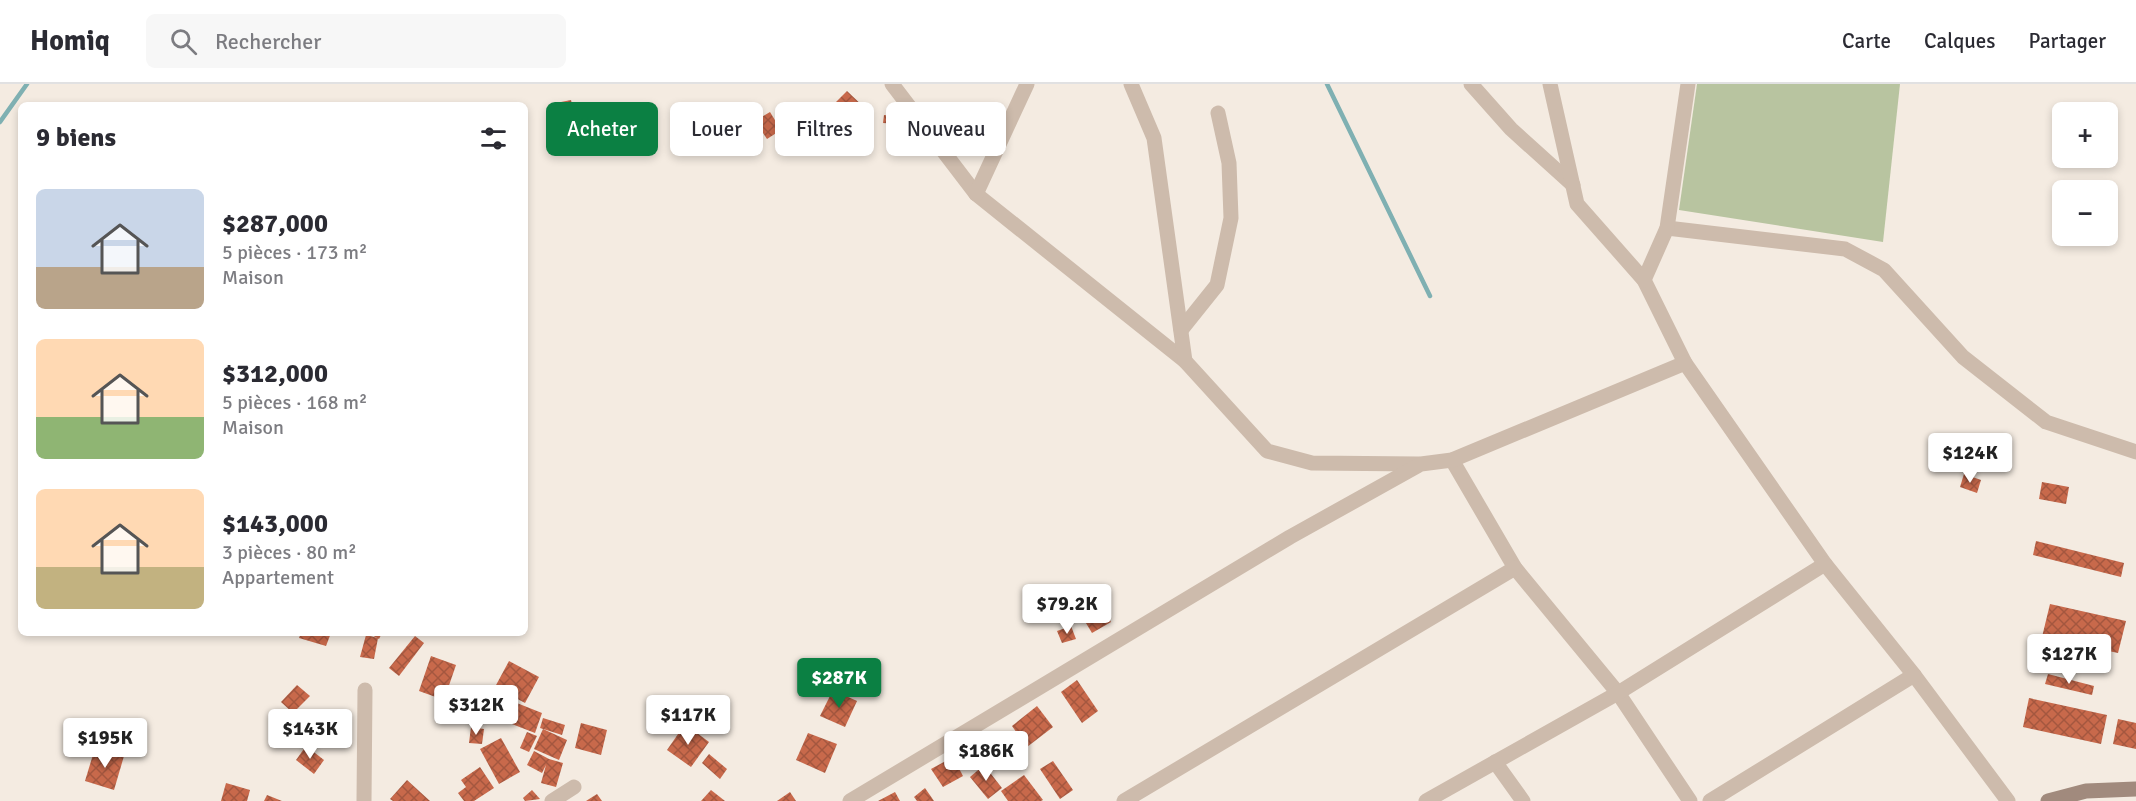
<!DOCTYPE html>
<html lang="fr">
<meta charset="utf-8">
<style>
:root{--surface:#fff;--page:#f7f7f7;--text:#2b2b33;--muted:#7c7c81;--line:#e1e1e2;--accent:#0b8043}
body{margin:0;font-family:Signika,sans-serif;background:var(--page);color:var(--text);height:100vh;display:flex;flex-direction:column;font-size:22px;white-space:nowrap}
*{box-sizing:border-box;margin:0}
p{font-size:20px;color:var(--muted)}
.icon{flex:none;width:33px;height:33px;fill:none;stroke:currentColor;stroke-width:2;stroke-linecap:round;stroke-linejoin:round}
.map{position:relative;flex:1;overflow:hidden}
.side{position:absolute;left:18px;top:18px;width:510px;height:534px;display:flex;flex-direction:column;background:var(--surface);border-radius:9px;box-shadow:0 3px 9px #0003}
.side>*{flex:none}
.guide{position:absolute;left:546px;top:18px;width:570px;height:54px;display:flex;gap:12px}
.fabs{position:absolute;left:2052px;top:18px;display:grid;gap:12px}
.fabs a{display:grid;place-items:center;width:66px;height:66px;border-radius:9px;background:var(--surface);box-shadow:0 3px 9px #0003;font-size:30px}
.price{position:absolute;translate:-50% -51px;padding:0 14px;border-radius:6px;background:#fff;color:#222;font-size:20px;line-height:39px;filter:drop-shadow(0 2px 3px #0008)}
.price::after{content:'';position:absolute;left:50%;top:36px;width:18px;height:14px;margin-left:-9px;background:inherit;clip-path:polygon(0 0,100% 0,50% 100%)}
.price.active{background:var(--accent);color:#fff}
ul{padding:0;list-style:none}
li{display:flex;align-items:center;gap:18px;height:150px;padding:0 18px}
li span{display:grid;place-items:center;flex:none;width:168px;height:120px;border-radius:9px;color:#555}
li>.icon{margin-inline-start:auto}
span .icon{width:72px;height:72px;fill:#fffc;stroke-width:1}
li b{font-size:26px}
h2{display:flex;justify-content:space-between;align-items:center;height:72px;padding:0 18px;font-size:26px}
.pill{padding:0 21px;border-radius:9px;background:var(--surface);box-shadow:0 3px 9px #0003;font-size:21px;line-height:54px}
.pill.active{background:var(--accent);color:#fff}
header{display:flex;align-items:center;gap:36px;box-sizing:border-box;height:84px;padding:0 30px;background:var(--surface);border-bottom:2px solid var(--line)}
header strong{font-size:28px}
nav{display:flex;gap:33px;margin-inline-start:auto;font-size:21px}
.search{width:420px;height:54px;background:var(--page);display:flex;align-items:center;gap:15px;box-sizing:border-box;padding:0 21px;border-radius:9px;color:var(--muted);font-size:22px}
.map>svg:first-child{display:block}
.pitch{fill:#b8c4a0}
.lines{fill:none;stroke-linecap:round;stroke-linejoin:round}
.stream{stroke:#7fb0b2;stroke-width:4.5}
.building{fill:url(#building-cross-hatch)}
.minor{stroke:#cdbbac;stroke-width:15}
.secondary{stroke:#a18a7d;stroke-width:15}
</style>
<header>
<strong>Homiq</strong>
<div class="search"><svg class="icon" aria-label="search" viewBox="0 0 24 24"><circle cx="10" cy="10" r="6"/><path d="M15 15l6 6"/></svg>Rechercher</div>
<nav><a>Carte</a><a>Calques</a><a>Partager</a></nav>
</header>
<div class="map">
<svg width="2136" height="717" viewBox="0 0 2136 717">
<defs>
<pattern id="building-cross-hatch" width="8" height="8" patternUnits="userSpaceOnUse" patternTransform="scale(1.5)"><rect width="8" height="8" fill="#c8694b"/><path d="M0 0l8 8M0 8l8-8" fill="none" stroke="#a4573f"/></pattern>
</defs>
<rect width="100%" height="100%" fill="#f4ebe1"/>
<!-- pitch -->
<path class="pitch" d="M1697,0H1900L1883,158L1679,126Z"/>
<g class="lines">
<!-- stream -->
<g class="stream">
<path d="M1327,0L1430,212"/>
<path d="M0,38L27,0"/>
</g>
</g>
<!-- building -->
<g class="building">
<path d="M847,7L867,26L851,43L831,23Z"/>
<path d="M571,16L574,28L563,30L561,18Z"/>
<path d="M770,28L781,46L767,55L755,37Z"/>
<path d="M884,31L897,32V40L883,39Z"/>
<path d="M1964,390L1981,396L1977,409L1960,403Z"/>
<path d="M2042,398L2069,403L2066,420L2039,415Z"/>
<path d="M2036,457L2124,479L2121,493L2033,471Z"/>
<path d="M1091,505L1111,538L1092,549L1072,516Z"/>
<path d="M2050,520L2126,537L2118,569L2042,553Z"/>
<path d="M1071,542L1076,555L1062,559L1057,547Z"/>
<path d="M301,549H331L326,562L299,554Z"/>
<path d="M368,549H382L379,555Z"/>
<path d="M366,551L378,554L374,575L360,573Z"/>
<path d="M415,552L424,559L399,592L389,584Z"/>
<path d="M431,572L456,581L444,616L419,607Z"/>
<path d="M509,577L539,593L525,619L495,603Z"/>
<path d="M2048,590L2094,602L2092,611L2045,600Z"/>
<path d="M1077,596L1098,627L1082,639L1061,608Z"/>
<path d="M297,601L310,612L293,629L281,618Z"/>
<path d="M833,606L857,617L845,643L820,632Z"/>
<path d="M504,614L542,629L535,649L496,634Z"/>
<path d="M2029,614L2107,631L2101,660L2023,643Z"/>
<path d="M482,616L494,620L490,633L477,630Z"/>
<path d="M445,617L475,624L472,640L441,633Z"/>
<path d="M1037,622L1053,643L1027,663L1012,642Z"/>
<path d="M543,634L565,641L562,651L540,644Z"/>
<path d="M2118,635L2136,639V665L2113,660Z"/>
<path d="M581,639L607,646L601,671L575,664Z"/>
<path d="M685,640L709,658L691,683L667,666Z"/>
<path d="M471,643L484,645L482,660L469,659Z"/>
<path d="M543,645L567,656L559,676L534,665Z"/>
<path d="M527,648L537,652L529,668L520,664Z"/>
<path d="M808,649L837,660L825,689L796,676Z"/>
<path d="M1011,652L1025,665L1011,679L997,664Z"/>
<path d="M501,654L520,688L499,700L480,665Z"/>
<path d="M306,662L324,676L314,690L296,676Z"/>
<path d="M95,664L124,672L114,706L85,697Z"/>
<path d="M534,667L549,675L563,679L556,703L541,699L546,681L542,689L527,681Z"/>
<path d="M709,670L727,685L720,695L702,679Z"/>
<path d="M953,673L963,692L943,703L931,685Z"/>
<path d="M1053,677L1073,706L1060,715L1040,685Z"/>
<path d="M984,681L1002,704L988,715L970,693Z"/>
<path d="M480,683L494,704L474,717H464L458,709L466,703L461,696Z"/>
<path d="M1024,691L1043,716L1041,717H1008L1001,707Z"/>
<path d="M407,696L430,717H393L390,715Z"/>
<path d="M226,699L250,706L247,717H221Z"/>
<path d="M925,704L934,717H917L914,713Z"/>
<path d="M532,706L540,715L525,717L523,714Z"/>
<path d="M711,706L725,717H701Z"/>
<path d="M790,708L796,717H777Z"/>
<path d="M895,708L900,717H878Z"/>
<path d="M597,710L602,717H586Z"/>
<path d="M267,711L282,717H264Z"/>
</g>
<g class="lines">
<!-- minor -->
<g class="minor">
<path d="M892,0L976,110L1185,277L1267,367L1312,379L1418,380"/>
<path d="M1131,0L1154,54L1185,277"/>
<path d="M1471,0L1511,45L1573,101"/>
<path d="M1550,0L1577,120L1644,196L1685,279L1825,480L1914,591L2008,717"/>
<path d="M976,110L1027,0"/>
<path d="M1667,144L1845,165L1884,186L1963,273L2046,338L2136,368"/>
<path d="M1644,196L1667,144L1688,0"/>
<path d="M1181,246L1217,201L1231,134L1229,79L1218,29"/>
<path d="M1452,376L1515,484L1618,609L1690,717"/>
<path d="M1495,678L1523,717"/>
<path d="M364,717L365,606"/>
<path d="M552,717L574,703"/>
<path d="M850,717L1290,453L1421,380L1452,376L1685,279"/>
<path d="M1124,717L1515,484"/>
<path d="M1426,717L1618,609L1825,480"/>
<path d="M1710,717L1914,591"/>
</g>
<!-- secondary -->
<path class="secondary" d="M2048,717L2086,707L2136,705"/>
</g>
</svg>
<div class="fabs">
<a>+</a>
<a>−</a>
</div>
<b class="price" style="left:1970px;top:400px">$124K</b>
<b class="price" style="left:1067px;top:551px">$79.2K</b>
<b class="price" style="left:2069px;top:601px">$127K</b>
<b class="price active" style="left:839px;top:625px">$287K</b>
<b class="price" style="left:476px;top:652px">$312K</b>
<b class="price" style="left:688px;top:662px">$117K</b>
<b class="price" style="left:310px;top:676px">$143K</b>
<b class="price" style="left:105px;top:685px">$195K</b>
<b class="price" style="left:986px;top:698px">$186K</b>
<div class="guide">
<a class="pill active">Acheter</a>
<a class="pill">Louer</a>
<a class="pill">Filtres</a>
<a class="pill">Nouveau</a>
</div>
<section class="side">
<h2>9 biens<svg class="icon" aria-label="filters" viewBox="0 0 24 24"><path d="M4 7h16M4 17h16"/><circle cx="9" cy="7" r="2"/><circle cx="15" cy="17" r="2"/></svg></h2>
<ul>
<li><span style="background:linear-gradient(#c9d6e8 65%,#b9a48a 0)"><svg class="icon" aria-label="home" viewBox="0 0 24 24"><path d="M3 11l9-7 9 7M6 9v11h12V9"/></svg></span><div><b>$287,000</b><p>5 pièces · 173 m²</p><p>Maison</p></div></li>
<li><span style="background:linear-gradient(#ffd9b3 65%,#8fb573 0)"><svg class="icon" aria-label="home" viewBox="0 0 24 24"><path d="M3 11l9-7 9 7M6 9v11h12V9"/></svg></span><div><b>$312,000</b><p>5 pièces · 168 m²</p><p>Maison</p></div></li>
<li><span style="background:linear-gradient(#ffd9b3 65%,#c2b280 0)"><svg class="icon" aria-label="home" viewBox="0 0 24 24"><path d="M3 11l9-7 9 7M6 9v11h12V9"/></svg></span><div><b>$143,000</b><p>3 pièces · 80 m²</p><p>Appartement</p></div></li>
</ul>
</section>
</div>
